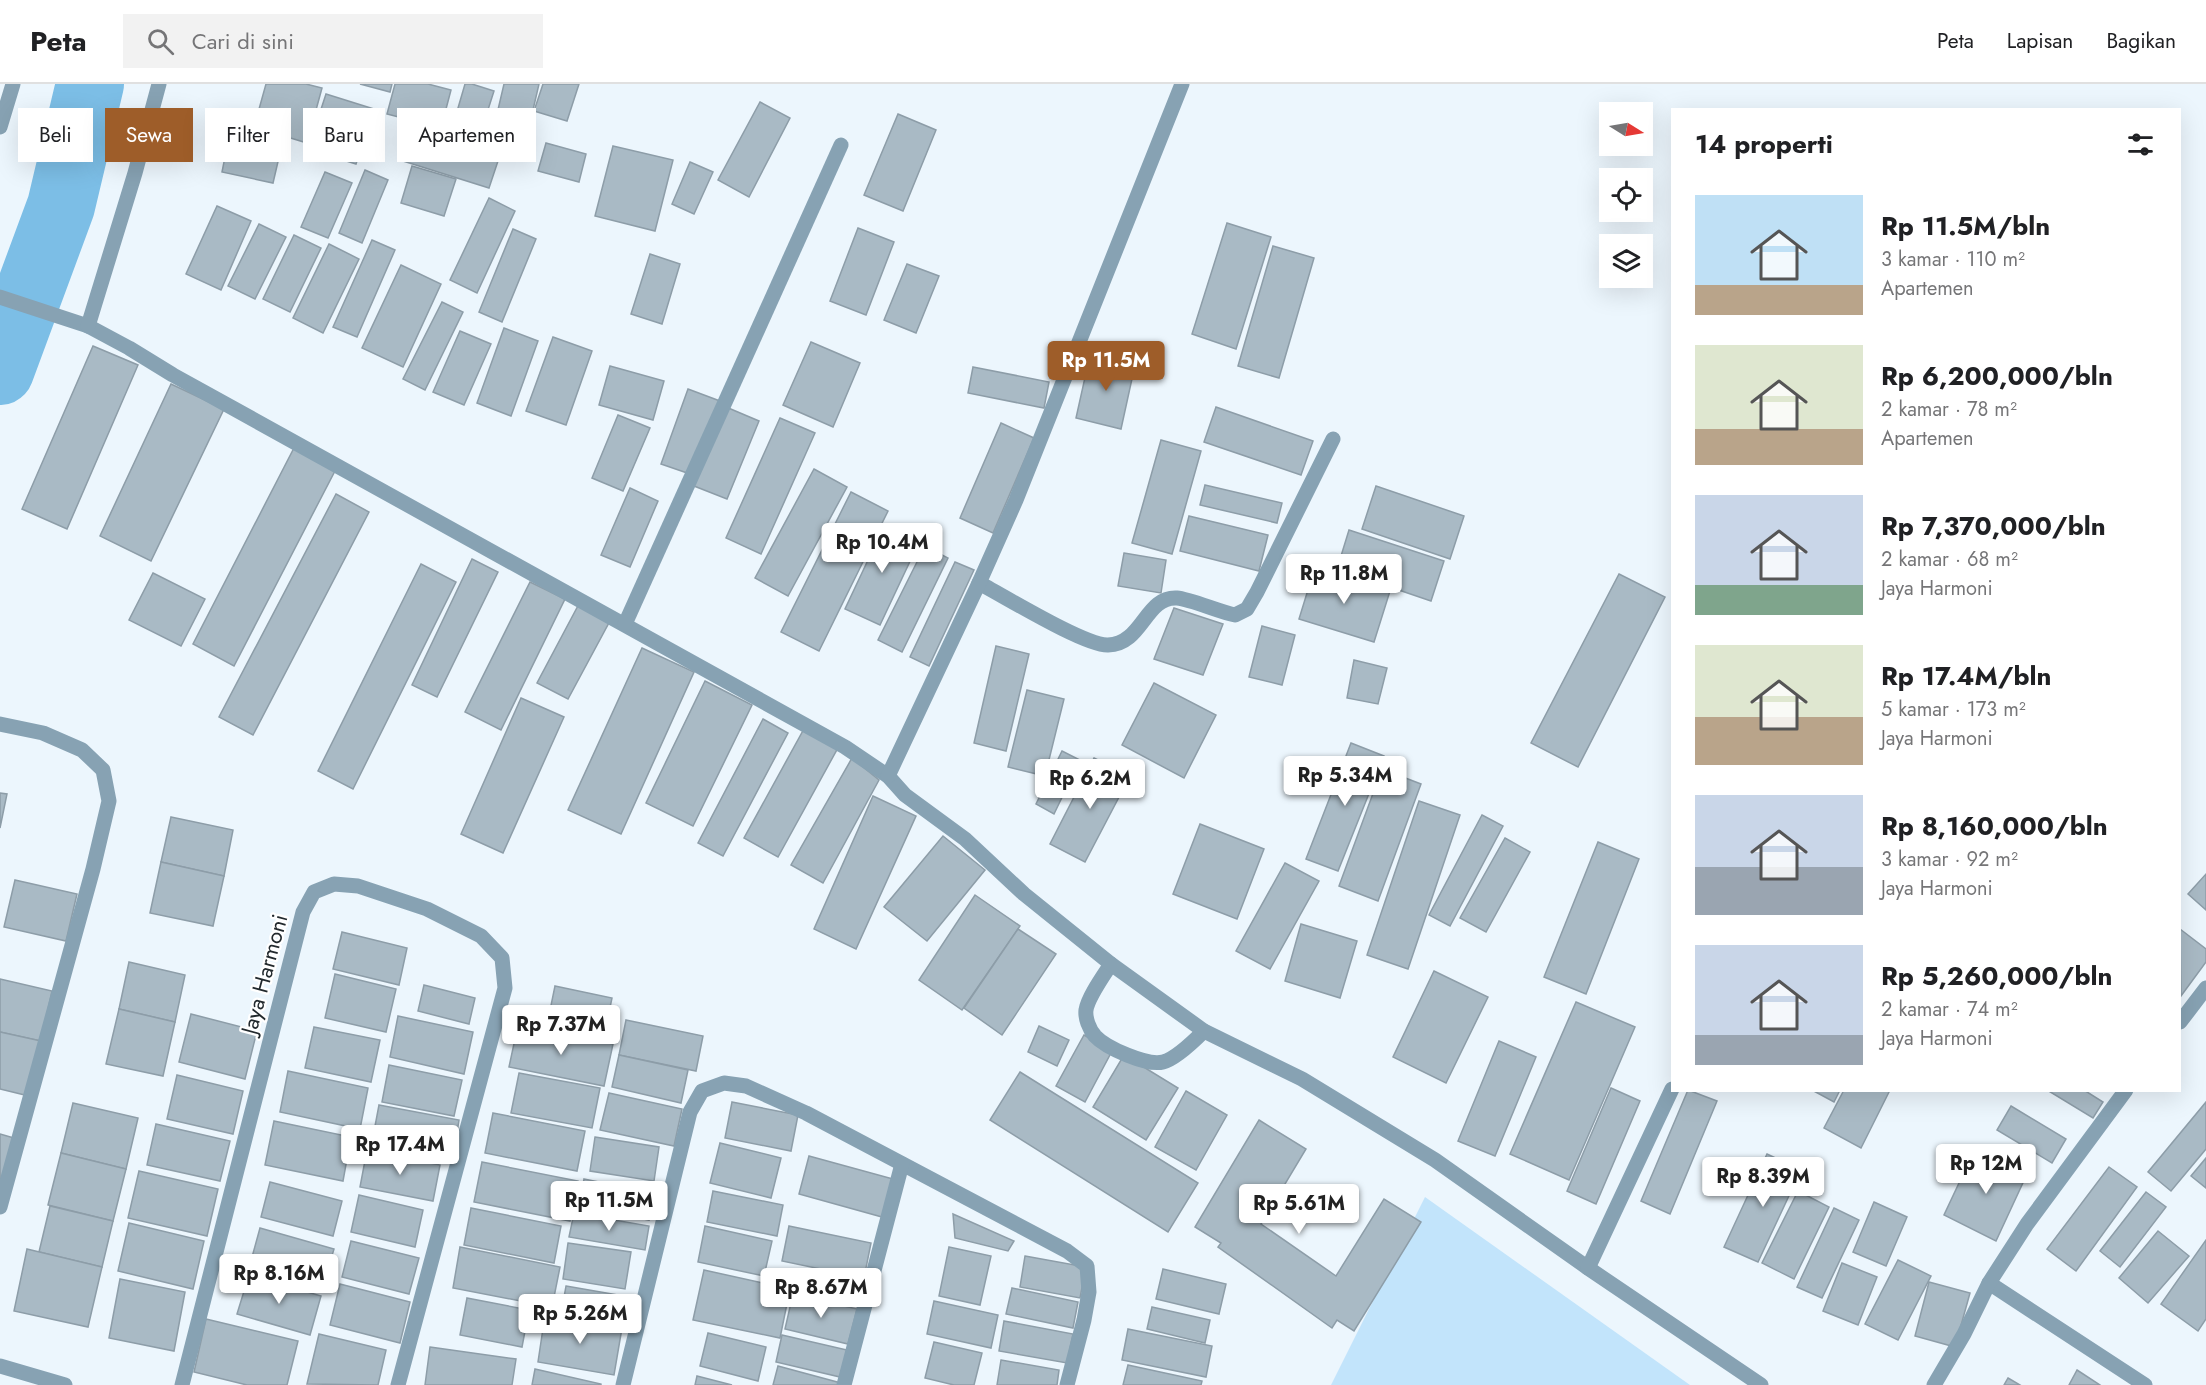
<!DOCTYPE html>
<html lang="id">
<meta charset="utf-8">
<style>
:root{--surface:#fff;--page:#f2f2f2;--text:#202124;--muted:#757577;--line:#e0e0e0;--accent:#9e5d29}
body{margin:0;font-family:Jost,sans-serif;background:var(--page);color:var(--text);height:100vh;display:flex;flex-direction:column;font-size:22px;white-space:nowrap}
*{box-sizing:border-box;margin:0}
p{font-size:20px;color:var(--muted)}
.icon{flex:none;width:33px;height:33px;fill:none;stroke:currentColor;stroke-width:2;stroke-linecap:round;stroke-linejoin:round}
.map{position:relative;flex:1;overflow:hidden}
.side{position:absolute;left:1671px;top:24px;width:510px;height:984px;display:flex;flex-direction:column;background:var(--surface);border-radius:0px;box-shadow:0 6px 24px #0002}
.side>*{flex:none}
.top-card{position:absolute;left:18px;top:24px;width:570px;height:54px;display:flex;gap:12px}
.needle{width:39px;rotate:101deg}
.buttons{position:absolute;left:1599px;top:18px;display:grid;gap:12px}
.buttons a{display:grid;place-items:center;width:54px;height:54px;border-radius:0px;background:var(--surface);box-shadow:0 6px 24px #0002;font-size:30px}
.price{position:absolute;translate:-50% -51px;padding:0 14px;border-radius:6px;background:#fff;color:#222;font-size:20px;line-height:39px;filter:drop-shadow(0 2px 3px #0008)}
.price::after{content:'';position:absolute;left:50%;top:36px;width:18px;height:14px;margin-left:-9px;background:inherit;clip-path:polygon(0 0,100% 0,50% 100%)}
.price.current{background:var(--accent);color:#fff}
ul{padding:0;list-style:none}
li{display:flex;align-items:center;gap:18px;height:150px;padding:0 24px}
li span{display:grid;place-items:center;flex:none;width:168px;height:120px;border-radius:0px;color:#555}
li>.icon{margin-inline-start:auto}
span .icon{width:72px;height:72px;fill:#fffc;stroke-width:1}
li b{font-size:26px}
h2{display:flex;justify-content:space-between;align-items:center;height:72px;padding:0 24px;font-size:26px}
.chip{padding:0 21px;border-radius:0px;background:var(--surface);box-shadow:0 6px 24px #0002;font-size:21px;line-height:54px}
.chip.current{background:var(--accent);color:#fff}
header{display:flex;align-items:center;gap:36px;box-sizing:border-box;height:84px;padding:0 30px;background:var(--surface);border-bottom:2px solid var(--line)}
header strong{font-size:28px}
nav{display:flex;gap:33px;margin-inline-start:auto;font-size:21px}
.search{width:420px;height:54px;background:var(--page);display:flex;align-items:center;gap:15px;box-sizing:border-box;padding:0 21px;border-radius:0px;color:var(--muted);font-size:22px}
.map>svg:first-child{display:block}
.green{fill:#c2e4fb}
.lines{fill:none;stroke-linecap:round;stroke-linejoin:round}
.river{stroke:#7cbee6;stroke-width:68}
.building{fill:#a9bac5;stroke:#8d9da8;stroke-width:1.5}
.service{stroke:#87a2b3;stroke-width:15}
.minor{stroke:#87a2b3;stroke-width:15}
.tertiary{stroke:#87a2b3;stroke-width:15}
.labels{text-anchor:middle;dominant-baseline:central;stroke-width:4.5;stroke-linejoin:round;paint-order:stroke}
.street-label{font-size:22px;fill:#22292d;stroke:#fff}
</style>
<header>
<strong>Peta</strong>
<div class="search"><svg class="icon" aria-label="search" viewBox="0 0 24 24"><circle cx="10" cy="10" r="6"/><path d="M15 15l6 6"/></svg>Cari di sini</div>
<nav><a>Peta</a><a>Lapisan</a><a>Bagikan</a></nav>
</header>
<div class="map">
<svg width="2206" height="1301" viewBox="0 0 2206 1301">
<rect width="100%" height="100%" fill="#ecf6fd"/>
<!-- green -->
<path class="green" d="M1425,1113L1690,1301H1331Z"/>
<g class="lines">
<!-- river -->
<path class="river" d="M0,287L61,122L90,0"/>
</g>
<!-- building -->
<g class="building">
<path d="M266,0H306L322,4L307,59L254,43Z"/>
<path d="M360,0H392L390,8Z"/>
<path d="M395,0H428L451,6L441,44L387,30Z"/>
<path d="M465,0H472L494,7L478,57L451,48Z"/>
<path d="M504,0H539L526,56L493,47Z"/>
<path d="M543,0H579L567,37L534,27Z"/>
<path d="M326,10L374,25L356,80L308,65Z"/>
<path d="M760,18L790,34L749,113L718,96Z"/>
<path d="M898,30L936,46L903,127L864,111Z"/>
<path d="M413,47L499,74L489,104L403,77Z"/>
<path d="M228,58L280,69L273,99L222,88Z"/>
<path d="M546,59L586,70L579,98L538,87Z"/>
<path d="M613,62L673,76L655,147L595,132Z"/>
<path d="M690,78L713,88L694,130L672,120Z"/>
<path d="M412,82L456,95L444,132L401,119Z"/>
<path d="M365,86L388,96L362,159L339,149Z"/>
<path d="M325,88L352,99L328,154L301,143Z"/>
<path d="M489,114L515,127L477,209L450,196Z"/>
<path d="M217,122L251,137L221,206L186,190Z"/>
<path d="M1227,139L1271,153L1236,265L1192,250Z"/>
<path d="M259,140L286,153L255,215L228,202Z"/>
<path d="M858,144L894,158L866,231L830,217Z"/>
<path d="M513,145L536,155L502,238L479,228Z"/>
<path d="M294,151L321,164L290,228L263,215Z"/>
<path d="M372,156L395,166L357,253L333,243Z"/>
<path d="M329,160L359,175L323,249L293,234Z"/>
<path d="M1273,162L1314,174L1279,294L1238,282Z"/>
<path d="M650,170L680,180L662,240L631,230Z"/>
<path d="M907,180L939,192L916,249L884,236Z"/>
<path d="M401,181L441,200L403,283L362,264Z"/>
<path d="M442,218L463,228L425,306L403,295Z"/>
<path d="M504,244L538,257L511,332L477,319Z"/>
<path d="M460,247L491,260L464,321L433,308Z"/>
<path d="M553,253L592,267L566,341L526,327Z"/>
<path d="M811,258L860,279L833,343L783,321Z"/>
<path d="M93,262L138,281L67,445L22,425Z"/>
<path d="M1090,271L1135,281L1121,345L1076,334Z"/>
<path d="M610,282L664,297L653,336L599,321Z"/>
<path d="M973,283L1049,298L1044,324L968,309Z"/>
<path d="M171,300L224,325L151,477L100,452Z"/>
<path d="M688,305L720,317L693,391L661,380Z"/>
<path d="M726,323L759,337L727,415L694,402Z"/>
<path d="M1216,323L1313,357L1301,391L1204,358Z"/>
<path d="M618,331L650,344L623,407L592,394Z"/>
<path d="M780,334L815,349L761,470L726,454Z"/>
<path d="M1001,339L1034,354L993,449L960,434Z"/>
<path d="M1161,356L1201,367L1172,470L1132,459Z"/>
<path d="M295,362L337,383L234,582L193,560Z"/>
<path d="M814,385L847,403L788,512L755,494Z"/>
<path d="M1205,401L1282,419L1277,439L1200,421Z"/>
<path d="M1376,402L1464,432L1450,475L1362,445Z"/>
<path d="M630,404L658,417L630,483L601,471Z"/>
<path d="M851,408L888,427L819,567L781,548Z"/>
<path d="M336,410L369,428L253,651L219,633Z"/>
<path d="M1189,432L1268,451L1259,487L1180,467Z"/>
<path d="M885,440L920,456L880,541L845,525Z"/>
<path d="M1349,446L1444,477L1431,517L1337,485Z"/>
<path d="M925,462L948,474L902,568L878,556Z"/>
<path d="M1124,469L1166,476L1161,509L1118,502Z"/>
<path d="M472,475L498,488L437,613L412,601Z"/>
<path d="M955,478L974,486L929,582L910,573Z"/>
<path d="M421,480L456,498L353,705L318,687Z"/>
<path d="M1315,483L1390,507L1374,558L1299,535Z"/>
<path d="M153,489L205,515L181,562L129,536Z"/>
<path d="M1619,490L1665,513L1578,683L1531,659Z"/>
<path d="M530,498L565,515L501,646L465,628Z"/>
<path d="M580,518L611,535L568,615L537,599Z"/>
<path d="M1174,524L1223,540L1203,591L1154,575Z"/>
<path d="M1262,542L1295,551L1282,601L1249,593Z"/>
<path d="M996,562L1029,570L1006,667L974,659Z"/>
<path d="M642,564L694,588L621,750L568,726Z"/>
<path d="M1354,576L1387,584L1378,620L1347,614Z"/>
<path d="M705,597L752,621L693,742L646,719Z"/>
<path d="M1154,599L1216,631L1184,694L1122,661Z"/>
<path d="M1027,606L1064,615L1045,692L1008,683Z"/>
<path d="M521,614L564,633L503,769L461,750Z"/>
<path d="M763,635L788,649L723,772L698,759Z"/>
<path d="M805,643L839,662L778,773L744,754Z"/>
<path d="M1351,659L1384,672L1338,787L1306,775Z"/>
<path d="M1062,667L1080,676L1054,730L1036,720Z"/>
<path d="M852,674L879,696L823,799L791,781Z"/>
<path d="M1094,674L1130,692L1085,778L1050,760Z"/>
<path d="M1382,685L1421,700L1378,817L1339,802Z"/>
<path d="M0,709L7,710L0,744Z"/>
<path d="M873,712L916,732L856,865L814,845Z"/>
<path d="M1419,717L1460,731L1408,885L1367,871Z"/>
<path d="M1482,731L1503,742L1450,842L1429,831Z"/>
<path d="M171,733L233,746L224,792L161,778Z"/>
<path d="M1200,740L1264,765L1237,835L1173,810Z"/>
<path d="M943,752L985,786L927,857L884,823Z"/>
<path d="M1505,754L1530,768L1486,848L1460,834Z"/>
<path d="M1598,758L1639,775L1586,910L1544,893Z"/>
<path d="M161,778L224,792L213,842L150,829Z"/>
<path d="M1285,779L1319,797L1270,885L1236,867Z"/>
<path d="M2206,790V826L2188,810Z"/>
<path d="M15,796L77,810L66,857L4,843Z"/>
<path d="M975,811L1020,842L962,926L919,896Z"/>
<path d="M1301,840L1357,857L1340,914L1285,897Z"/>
<path d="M1018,845L1056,870L1002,951L964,924Z"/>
<path d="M2180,845L2206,865V878L2181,912Z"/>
<path d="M342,848L407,864L399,901L333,885Z"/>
<path d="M129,878L185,891L175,938L119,925Z"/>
<path d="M1434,887L1488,913L1446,999L1393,973Z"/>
<path d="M335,890L396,905L386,948L325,934Z"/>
<path d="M0,895L52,907L41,957L0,948Z"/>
<path d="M424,901L475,914L469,940L418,927Z"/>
<path d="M555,902L612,914L604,952L547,941Z"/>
<path d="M1576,918L1635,943L1569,1096L1510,1070Z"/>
<path d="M119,925L175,938L163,992L106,980Z"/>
<path d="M191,930L257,947L245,995L179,978Z"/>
<path d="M398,932L473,948L464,990L390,973Z"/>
<path d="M626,936L703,952L696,987L619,971Z"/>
<path d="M518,941L613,960L604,1002L509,983Z"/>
<path d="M1039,942L1069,956L1057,982L1028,968Z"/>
<path d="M314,943L380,956L371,998L305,984Z"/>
<path d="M0,948L41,957L29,1012L0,1005Z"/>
<path d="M1084,951L1112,967L1085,1018L1056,1002Z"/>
<path d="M1499,957L1536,973L1495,1072L1458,1057Z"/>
<path d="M619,971L688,986L681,1019L612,1003Z"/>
<path d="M1124,971L1178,1004L1146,1056L1093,1023Z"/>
<path d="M389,981L462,996L454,1032L382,1018Z"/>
<path d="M288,987L368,1004L360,1045L280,1028Z"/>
<path d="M1020,988L1198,1099L1168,1148L990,1036Z"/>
<path d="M519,989L600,1004L592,1044L511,1029Z"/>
<path d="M177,991L243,1007L233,1050L167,1035Z"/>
<path d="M1611,1004L1640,1017L1596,1120L1567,1107Z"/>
<path d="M1688,1006L1717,1017L1670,1130L1641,1117Z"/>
<path d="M1812,1006H1840L1834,1018Z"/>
<path d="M1844,1006H1890L1861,1064L1824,1044Z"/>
<path d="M2047,1006H2084L2103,1018L2093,1034Z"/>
<path d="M1186,1007L1227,1031L1196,1086L1155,1063Z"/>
<path d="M609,1009L682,1025L674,1062L600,1046Z"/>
<path d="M732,1018L798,1031L791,1067L725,1054Z"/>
<path d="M2206,1018V1065L2171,1107L2148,1088Z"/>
<path d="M73,1019L138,1034L126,1085L61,1069Z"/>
<path d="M379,1021L459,1036L453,1073L372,1058Z"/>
<path d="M2011,1022L2066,1055L2052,1079L1997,1046Z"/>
<path d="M493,1029L585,1047L577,1087L485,1069Z"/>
<path d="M1259,1036L1306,1065L1261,1140L1336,1192L1384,1115L1421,1138L1354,1247L1337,1236L1332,1244L1218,1163L1221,1159L1195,1143Z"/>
<path d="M274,1037L351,1053L343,1097L265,1081Z"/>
<path d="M156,1040L230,1057L220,1097L147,1081Z"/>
<path d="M0,1050L14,1054L0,1104Z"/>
<path d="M595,1053L659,1063L654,1097L590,1087Z"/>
<path d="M720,1059L781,1074L771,1114L710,1099Z"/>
<path d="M1975,1065L2027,1090L1996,1157L1944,1131Z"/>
<path d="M367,1066L440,1081L433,1117L360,1103Z"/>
<path d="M61,1069L126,1085L113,1137L48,1121Z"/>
<path d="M1767,1070L1801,1086L1758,1178L1724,1163Z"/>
<path d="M809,1072L893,1095L882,1133L799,1110Z"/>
<path d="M2206,1074V1104L2191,1092Z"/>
<path d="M482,1078L578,1097L570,1137L474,1118Z"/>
<path d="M2109,1083L2137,1103L2076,1187L2047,1165Z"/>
<path d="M139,1087L218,1105L207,1152L128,1134Z"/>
<path d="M584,1095L654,1109L649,1136L579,1122Z"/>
<path d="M270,1098L342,1117L333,1152L261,1133Z"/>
<path d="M713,1107L783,1121L777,1152L707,1138Z"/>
<path d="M1798,1107L1829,1123L1794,1195L1762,1179Z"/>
<path d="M2146,1108L2166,1123L2120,1183L2100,1167Z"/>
<path d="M359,1111L423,1126L415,1163L351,1148Z"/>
<path d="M1874,1118L1907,1133L1886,1182L1853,1168Z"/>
<path d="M50,1122L113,1137L102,1183L39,1168Z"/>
<path d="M471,1124L561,1142L554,1179L464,1161Z"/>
<path d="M1834,1124L1859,1136L1822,1214L1797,1203Z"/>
<path d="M574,1129L649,1142L645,1166L569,1153Z"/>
<path d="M953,1130L1014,1157L1008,1167L955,1154Z"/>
<path d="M129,1139L204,1157L193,1205L118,1187Z"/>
<path d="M705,1142L772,1157L764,1192L698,1178Z"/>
<path d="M789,1142L871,1159L864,1194L782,1177Z"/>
<path d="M260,1144L334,1165L322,1205L249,1184Z"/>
<path d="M2158,1147L2189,1172L2148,1219L2119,1194Z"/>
<path d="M2206,1156V1235L2198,1247L2161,1220Z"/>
<path d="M351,1157L419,1174L409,1210L342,1193Z"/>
<path d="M568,1159L631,1168L625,1205L563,1195Z"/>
<path d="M460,1163L560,1183L552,1223L453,1204Z"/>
<path d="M949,1163L991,1172L980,1221L939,1212Z"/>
<path d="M27,1165L102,1183L88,1243L14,1227Z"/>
<path d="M1025,1172L1086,1183L1080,1214L1020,1203Z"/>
<path d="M1898,1176L1931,1192L1898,1256L1865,1240Z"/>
<path d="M1842,1179L1877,1193L1858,1241L1823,1227Z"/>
<path d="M1163,1185L1226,1200L1219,1230L1156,1215Z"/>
<path d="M704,1186L790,1205L780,1254L693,1236Z"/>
<path d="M249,1191L321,1212L310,1251L237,1230Z"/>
<path d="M120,1195L185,1208L174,1267L109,1254Z"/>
<path d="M1929,1198L1970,1209L1955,1263L1915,1252Z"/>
<path d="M340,1200L410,1218L400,1259L330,1241Z"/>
<path d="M566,1202L630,1213L625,1240L561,1230Z"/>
<path d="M1012,1204L1078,1218L1073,1244L1006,1230Z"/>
<path d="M793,1210L857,1225L848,1260L785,1245Z"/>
<path d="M467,1214L529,1226L522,1263L460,1251Z"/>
<path d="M934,1217L998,1231L991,1264L927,1250Z"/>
<path d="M1152,1223L1210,1236L1205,1259L1147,1245Z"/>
<path d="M545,1231L622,1244L614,1291L538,1278Z"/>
<path d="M206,1235L298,1257L287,1301H247L194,1288Z"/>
<path d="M1004,1237L1073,1250L1067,1279L999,1267Z"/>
<path d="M1128,1245L1212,1262L1206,1293L1122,1276Z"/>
<path d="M708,1249L766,1263L758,1297L700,1282Z"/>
<path d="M319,1250L386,1266L378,1301L307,1300Z"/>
<path d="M782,1251L847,1266L840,1293L776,1278Z"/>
<path d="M934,1258L982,1269L974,1301H954L925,1294Z"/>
<path d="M430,1263L516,1275L512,1301H425Z"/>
<path d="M1001,1276L1059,1286L1057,1301H997Z"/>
<path d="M1128,1281L1202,1297L1201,1301H1123Z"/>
<path d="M778,1282L841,1299L840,1301H773Z"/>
<path d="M535,1285L601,1300V1301H532Z"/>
<path d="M2077,1286L2100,1301H2069Z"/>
<path d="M697,1292L732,1301H695Z"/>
<path d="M2008,1294L2020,1301H2004Z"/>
</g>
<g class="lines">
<!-- service -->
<path class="service" d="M1111,880C1104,891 1088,913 1086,926C1085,934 1089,945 1095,952C1106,964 1147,982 1163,978C1175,975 1195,956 1204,947"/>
<!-- minor -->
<g class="minor">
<path d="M0,213L88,242L129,264L173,291L845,663L888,692L905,711L965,755L1024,810L1111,880L1204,947L1302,995L1435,1076L1588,1184L1761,1301"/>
<path d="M88,242L135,89L159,0"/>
<path d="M979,499C1004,512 1085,562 1108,561C1143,560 1145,512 1177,514C1190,515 1220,528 1235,531L1247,525L1257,508L1333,355"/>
<path d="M625,540L841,61"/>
<path d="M0,640L43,649L82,666L103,686L109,717L93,785L0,1123"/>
<path d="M888,692L979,499L1016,416L1182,0"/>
<path d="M2180,938L2206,904"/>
<path d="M1588,1184L1672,1005"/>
<path d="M1989,1199L2145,1301"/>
<path d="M0,1282L65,1301"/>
<path d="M182,1301L303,828L314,808L334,800L358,802L427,825L481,852L502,874L505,904L398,1301"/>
<path d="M623,1301L690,1028L702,1007L724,999L746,1002L806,1029L1067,1167L1087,1182L1089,1208L1084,1236L1067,1301"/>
<path d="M844,1301L902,1080"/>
<path d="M1934,1301L1964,1250L1989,1199L2027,1140L2126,1006"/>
</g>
<!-- tertiary -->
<path class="tertiary" d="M0,43L13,0"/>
</g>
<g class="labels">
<!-- street labels -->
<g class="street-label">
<text transform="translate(264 890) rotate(-75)">Jaya Harmoni</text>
</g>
</g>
</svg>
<div class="buttons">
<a><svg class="needle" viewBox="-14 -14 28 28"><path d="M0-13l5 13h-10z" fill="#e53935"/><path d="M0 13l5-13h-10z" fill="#757577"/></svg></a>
<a><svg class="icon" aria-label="locate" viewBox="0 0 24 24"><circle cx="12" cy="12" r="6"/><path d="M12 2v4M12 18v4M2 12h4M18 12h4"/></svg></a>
<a><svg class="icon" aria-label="layers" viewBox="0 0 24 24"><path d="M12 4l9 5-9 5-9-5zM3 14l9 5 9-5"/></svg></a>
</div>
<b class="price current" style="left:1106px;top:308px">Rp 11.5M</b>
<b class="price" style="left:882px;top:490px">Rp 10.4M</b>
<b class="price" style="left:1344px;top:521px">Rp 11.8M</b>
<b class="price" style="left:1345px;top:723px">Rp 5.34M</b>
<b class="price" style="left:1090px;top:726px">Rp 6.2M</b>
<b class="price" style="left:561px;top:972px">Rp 7.37M</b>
<b class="price" style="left:400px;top:1092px">Rp 17.4M</b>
<b class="price" style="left:1986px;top:1111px">Rp 12M</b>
<b class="price" style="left:1763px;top:1124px">Rp 8.39M</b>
<b class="price" style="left:609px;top:1148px">Rp 11.5M</b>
<b class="price" style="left:1299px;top:1151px">Rp 5.61M</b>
<b class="price" style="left:279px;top:1221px">Rp 8.16M</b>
<b class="price" style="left:821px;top:1235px">Rp 8.67M</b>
<b class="price" style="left:580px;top:1261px">Rp 5.26M</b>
<div class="top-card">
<a class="chip">Beli</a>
<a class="chip current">Sewa</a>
<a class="chip">Filter</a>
<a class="chip">Baru</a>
<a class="chip">Apartemen</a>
</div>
<section class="side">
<h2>14 properti<svg class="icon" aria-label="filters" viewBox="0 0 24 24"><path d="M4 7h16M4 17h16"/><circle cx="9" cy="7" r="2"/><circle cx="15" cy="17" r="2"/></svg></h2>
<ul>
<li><span style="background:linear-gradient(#bfe0f5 75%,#b9a48a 0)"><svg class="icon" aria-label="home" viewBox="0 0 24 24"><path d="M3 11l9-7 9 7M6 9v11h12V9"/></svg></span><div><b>Rp 11.5M/bln</b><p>3 kamar · 110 m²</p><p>Apartemen</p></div></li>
<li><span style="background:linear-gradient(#dfe7d0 70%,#b9a48a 0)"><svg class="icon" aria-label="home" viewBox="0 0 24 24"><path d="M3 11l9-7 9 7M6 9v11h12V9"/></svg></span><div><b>Rp 6,200,000/bln</b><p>2 kamar · 78 m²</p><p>Apartemen</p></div></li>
<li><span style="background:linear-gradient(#c9d6e8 75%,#7fa58c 0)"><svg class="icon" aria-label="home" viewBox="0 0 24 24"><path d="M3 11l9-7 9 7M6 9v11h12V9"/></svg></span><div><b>Rp 7,370,000/bln</b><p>2 kamar · 68 m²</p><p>Jaya Harmoni</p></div></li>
<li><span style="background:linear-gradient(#dfe7d0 60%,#b9a48a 0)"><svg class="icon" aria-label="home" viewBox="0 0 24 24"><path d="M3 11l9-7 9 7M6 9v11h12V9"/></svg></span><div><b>Rp 17.4M/bln</b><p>5 kamar · 173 m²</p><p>Jaya Harmoni</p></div></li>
<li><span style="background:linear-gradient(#c9d6e8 60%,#9aa5b1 0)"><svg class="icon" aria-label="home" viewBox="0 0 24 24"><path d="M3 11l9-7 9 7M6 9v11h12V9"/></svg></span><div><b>Rp 8,160,000/bln</b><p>3 kamar · 92 m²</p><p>Jaya Harmoni</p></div></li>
<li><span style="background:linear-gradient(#c9d6e8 75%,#9aa5b1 0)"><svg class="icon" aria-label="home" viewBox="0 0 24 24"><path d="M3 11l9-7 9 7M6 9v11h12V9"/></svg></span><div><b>Rp 5,260,000/bln</b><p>2 kamar · 74 m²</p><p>Jaya Harmoni</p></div></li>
</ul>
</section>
</div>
